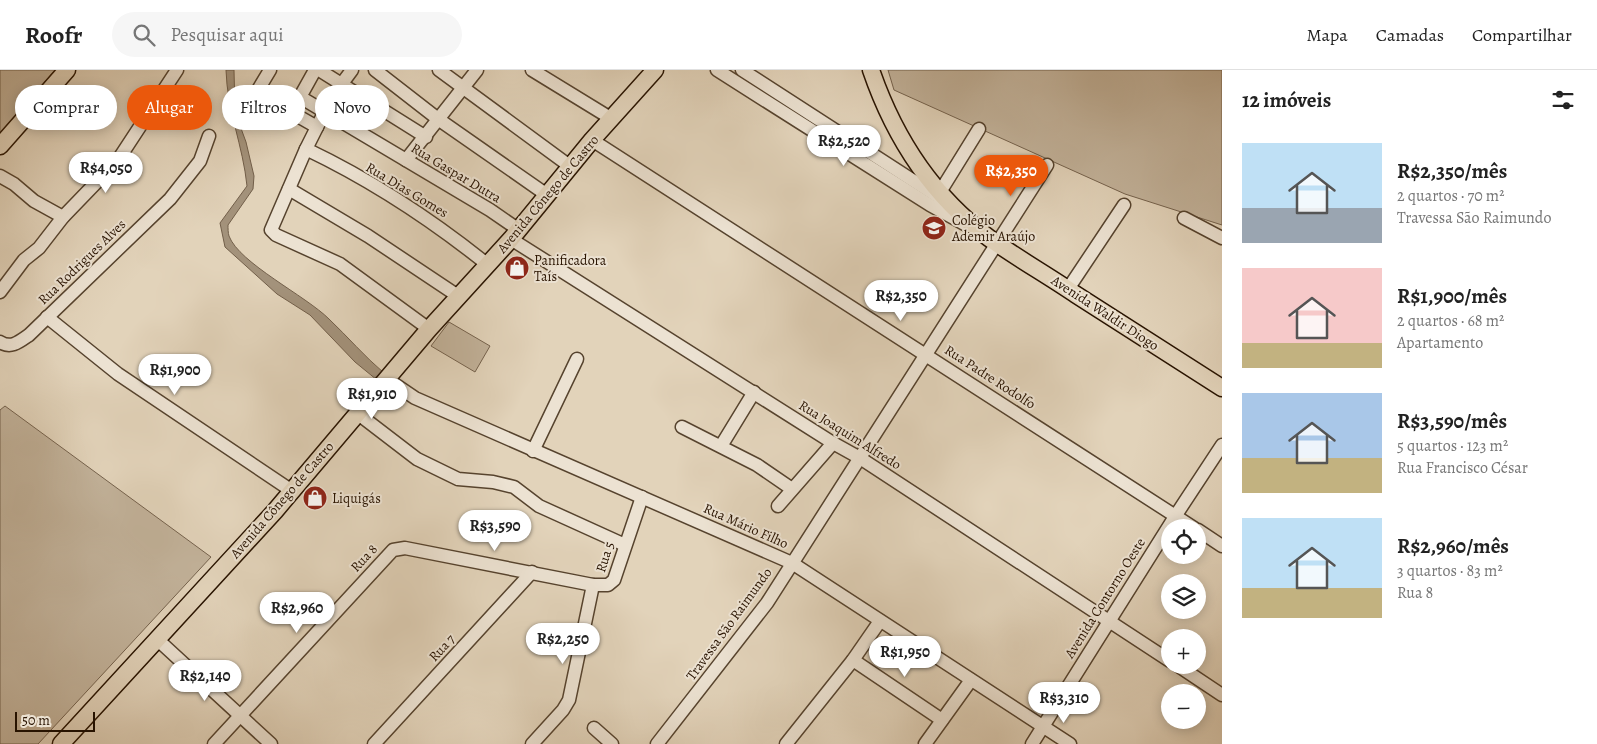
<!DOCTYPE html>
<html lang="pt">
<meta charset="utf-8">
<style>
:root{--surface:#fff;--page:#f6f6f6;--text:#222;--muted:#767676;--line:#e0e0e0;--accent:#ea580c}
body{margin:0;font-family:Alegreya,serif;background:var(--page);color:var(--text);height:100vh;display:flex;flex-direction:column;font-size:19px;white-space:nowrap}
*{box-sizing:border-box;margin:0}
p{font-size:16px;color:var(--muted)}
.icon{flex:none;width:28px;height:28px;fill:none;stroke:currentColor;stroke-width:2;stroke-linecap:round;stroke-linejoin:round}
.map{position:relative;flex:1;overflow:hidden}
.drawer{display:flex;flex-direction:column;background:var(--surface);width:375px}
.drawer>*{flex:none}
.hud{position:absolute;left:15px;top:15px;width:475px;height:45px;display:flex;gap:10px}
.tools{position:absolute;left:1161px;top:449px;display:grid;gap:10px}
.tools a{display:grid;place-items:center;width:45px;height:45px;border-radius:50%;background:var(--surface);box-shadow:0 2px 12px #0003;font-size:25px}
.scale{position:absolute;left:15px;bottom:12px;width:80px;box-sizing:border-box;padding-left:5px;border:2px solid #281300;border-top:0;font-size:14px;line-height:18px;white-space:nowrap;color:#281300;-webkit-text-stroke:4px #ece2d2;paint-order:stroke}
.price{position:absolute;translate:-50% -42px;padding:0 11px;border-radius:18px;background:#fff;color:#222;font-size:16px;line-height:32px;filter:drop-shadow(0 1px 2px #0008)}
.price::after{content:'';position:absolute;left:50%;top:30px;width:15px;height:11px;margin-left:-8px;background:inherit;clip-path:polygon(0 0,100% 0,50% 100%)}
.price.on{background:var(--accent);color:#fff}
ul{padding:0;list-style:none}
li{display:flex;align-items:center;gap:15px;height:125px;padding:0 20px}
li span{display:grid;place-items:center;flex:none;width:140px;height:100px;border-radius:0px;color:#555}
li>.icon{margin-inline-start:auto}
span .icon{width:60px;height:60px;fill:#fffc;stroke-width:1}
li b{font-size:21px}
h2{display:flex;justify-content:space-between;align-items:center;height:60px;padding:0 20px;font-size:21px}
.tag{padding:0 18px;border-radius:22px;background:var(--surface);box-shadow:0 2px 12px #0003;font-size:18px;line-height:45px}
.tag.on{background:var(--accent);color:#fff}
header{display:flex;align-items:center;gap:30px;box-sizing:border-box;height:70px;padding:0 25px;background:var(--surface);border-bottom:1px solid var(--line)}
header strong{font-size:24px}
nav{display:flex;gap:28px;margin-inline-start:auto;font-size:18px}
.search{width:350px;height:45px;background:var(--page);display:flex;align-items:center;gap:12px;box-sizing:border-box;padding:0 18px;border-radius:28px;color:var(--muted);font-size:19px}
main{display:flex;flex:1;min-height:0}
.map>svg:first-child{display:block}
.green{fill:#c2b29a;stroke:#75624d}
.water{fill:#a3927b;stroke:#725f4a}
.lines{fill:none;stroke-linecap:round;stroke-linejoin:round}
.minor-casing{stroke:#56432e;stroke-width:15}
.major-casing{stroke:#281300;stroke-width:19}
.minor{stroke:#ece2d2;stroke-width:12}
.major{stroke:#e2d3ba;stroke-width:16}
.labels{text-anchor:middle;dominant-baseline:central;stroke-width:4;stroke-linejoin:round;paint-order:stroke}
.street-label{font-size:14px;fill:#281300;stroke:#ece2d2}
.poi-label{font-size:14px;fill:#281300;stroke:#ece2d2;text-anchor:start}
</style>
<header>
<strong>Roofr</strong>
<div class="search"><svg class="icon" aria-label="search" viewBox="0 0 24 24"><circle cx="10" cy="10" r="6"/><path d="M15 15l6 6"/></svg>Pesquisar aqui</div>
<nav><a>Mapa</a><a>Camadas</a><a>Compartilhar</a></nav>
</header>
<main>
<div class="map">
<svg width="1222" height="674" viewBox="0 0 1222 674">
<rect width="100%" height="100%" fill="#e2d3ba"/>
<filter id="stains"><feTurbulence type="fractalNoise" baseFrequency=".004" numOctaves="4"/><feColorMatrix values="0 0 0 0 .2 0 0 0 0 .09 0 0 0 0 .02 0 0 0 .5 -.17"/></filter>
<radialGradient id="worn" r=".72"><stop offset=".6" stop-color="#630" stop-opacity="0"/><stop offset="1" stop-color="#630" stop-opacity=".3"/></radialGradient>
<!-- green -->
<g class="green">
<path d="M0,0H55L0,64Z"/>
<path d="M888,0H1222V155L1125,124L894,20Z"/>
<path d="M449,252L490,276L475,302L431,276Z"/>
<path d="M5,336L211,487L38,674H0V340Z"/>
</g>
<!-- water -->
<path class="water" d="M226,0H234L235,42L246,72L254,106L253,119L228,155C228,158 228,163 229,166C239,193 306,226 329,249C348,267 364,286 384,303L377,310L355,292L310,245L277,224L225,177L220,153L247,116C243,76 227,40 226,0Z"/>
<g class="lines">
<defs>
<g id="minor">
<path d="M270,0L258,20L259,24L317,57"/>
<path d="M315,0L300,27L490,140L519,160"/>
<path d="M319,0L426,67"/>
<path d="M352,0L332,27L306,79L271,160L276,165L340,194L429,259"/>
<path d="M375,0L438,49L547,125"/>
<path d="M439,0L571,97"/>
<path d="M532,0L612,49"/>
<path d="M717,0L930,135L968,156"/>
<path d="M742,0L940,128"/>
<path d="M592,70L1194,458"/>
<path d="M306,79C371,110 432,150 488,195"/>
<path d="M406,90L477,0"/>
<path d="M0,106L14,114L34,131L63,147"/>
<path d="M289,119L368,166L458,226"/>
<path d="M940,122L979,59"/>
<path d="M1184,148L1222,168"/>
<path d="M511,169L833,373L860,388L1170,591"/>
<path d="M1068,219L1124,135"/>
<path d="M0,222L24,190L39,178L63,147L118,90L177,0"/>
<path d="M47,247L118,304L292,421"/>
<path d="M0,272C11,279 19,272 29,265L170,129L200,91L209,66"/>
<path d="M387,309L415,328L792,493L1070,674"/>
<path d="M357,343L417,389L458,409L493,412L514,417L539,436L625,475"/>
<path d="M682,357L757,395L792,419"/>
<path d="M721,376L754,322"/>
<path d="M533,381L577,289"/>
<path d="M778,436L833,373"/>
<path d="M1198,460L1222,476"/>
<path d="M158,570L271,674"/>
<path d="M853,590L942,650"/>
<path d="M1177,595L1222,625"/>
<path d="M594,658L612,674"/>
<path d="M214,674L393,480L405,478L593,515H608L614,510L642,427"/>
<path d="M374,674L532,502"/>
<path d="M532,674L563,640L569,630L593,515"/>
<path d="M657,674L767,533L1047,95"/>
<path d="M786,674L853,590L880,551"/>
<path d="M925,674L971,610"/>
<path d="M1032,674L1176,445L1222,375"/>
</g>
<g id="major">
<path d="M871,0C894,67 931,125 989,168C1017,188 1047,205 1075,224C1124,255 1173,287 1222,318"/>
<path d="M0,76L67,0"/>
<path d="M61,674L275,441L429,259L511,169L592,70L655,0"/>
</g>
</defs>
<!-- minor casing -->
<use href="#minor" class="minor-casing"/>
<!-- major casing -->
<use href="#major" class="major-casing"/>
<!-- minor -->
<use href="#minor" class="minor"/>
<!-- major -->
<use href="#major" class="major"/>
</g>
<!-- icons -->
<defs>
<symbol id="school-disc" viewBox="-11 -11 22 22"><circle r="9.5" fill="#8f2418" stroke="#ece2d2"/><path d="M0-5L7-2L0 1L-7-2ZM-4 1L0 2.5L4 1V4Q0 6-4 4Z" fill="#fff"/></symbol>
<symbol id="shop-disc" viewBox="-11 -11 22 22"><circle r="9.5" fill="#8f2418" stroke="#ece2d2"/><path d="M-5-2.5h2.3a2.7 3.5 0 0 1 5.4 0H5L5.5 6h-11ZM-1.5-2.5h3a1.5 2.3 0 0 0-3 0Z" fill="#fff"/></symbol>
</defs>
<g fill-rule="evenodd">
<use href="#school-disc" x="920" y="144" width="28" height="28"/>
<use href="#shop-disc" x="503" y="184" width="28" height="28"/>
<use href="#shop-disc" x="301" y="414" width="28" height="28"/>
</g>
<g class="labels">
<!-- street labels -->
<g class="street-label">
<text transform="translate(456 103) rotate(31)">Rua Gaspar Dutra</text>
<text transform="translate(407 120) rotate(31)">Rua Dias Gomes</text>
<text transform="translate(548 124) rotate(-50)">Avenida Cônego de Castro</text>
<text transform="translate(82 192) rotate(-44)">Rua Rodrigues Alves</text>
<text transform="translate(1105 243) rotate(33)">Avenida Waldir Diogo</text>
<text transform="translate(990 307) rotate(33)">Rua Padre Rodolfo</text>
<text transform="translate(850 365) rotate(32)">Rua Joaquim Alfredo</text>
<text transform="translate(282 430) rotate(-49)">Avenida Cônego de Castro</text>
<text transform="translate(746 456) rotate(24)">Rua Mário Filho</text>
<text transform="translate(605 487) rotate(-72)">Rua 5</text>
<text transform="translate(364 488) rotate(-47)">Rua 8</text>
<text transform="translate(1105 528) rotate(-58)">Avenida Contorno Oeste</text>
<text transform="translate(729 554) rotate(-54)">Travessa São Raimundo</text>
<text transform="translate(442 578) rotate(-47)">Rua 7</text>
</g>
<!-- poi labels -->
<g class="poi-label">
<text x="952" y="150">Colégio<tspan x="952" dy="16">Ademir Araújo</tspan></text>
<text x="534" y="190">Panificadora<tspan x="534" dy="16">Taís</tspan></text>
<text x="332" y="428">Liquigás</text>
</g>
</g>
<rect width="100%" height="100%" filter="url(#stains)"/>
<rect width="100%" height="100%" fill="url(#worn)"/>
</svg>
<div class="tools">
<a><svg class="icon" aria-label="locate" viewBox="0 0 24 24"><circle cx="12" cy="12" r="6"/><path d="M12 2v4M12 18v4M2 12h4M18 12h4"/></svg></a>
<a><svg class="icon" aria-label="layers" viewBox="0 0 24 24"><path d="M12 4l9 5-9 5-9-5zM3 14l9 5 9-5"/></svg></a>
<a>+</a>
<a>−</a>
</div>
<div class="scale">50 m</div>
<b class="price" style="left:844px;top:97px">R$2,520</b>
<b class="price" style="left:106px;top:124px">R$4,050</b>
<b class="price on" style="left:1011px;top:127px">R$2,350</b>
<b class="price" style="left:901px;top:252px">R$2,350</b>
<b class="price" style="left:175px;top:326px">R$1,900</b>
<b class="price" style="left:372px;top:350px">R$1,910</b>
<b class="price" style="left:495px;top:482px">R$3,590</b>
<b class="price" style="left:297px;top:564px">R$2,960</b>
<b class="price" style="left:563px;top:595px">R$2,250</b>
<b class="price" style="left:905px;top:608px">R$1,950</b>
<b class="price" style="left:205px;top:632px">R$2,140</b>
<b class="price" style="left:1064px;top:654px">R$3,310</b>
<div class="hud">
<a class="tag">Comprar</a>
<a class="tag on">Alugar</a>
<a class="tag">Filtros</a>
<a class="tag">Novo</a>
</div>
</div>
<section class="drawer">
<h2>12 imóveis<svg class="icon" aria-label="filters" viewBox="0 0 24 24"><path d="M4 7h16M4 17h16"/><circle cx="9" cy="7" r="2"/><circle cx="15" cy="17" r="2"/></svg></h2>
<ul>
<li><span style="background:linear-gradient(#bfe0f5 65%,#9aa5b1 0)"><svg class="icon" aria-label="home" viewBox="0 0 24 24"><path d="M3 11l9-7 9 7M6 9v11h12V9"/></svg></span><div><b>R$2,350/mês</b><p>2 quartos · 70 m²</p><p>Travessa São Raimundo</p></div></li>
<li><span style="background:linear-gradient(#f6c9c9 75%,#c2b280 0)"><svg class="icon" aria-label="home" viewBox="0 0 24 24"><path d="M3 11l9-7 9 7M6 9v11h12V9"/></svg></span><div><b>R$1,900/mês</b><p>2 quartos · 68 m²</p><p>Apartamento</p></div></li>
<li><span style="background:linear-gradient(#a9c7e8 65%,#c2b280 0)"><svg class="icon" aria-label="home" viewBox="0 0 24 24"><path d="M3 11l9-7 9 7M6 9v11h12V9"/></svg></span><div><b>R$3,590/mês</b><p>5 quartos · 123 m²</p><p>Rua Francisco César</p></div></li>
<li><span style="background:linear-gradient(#bfe0f5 70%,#c2b280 0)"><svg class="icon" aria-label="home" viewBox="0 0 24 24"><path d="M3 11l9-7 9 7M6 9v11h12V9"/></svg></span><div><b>R$2,960/mês</b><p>3 quartos · 83 m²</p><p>Rua 8</p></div></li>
</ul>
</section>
</main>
